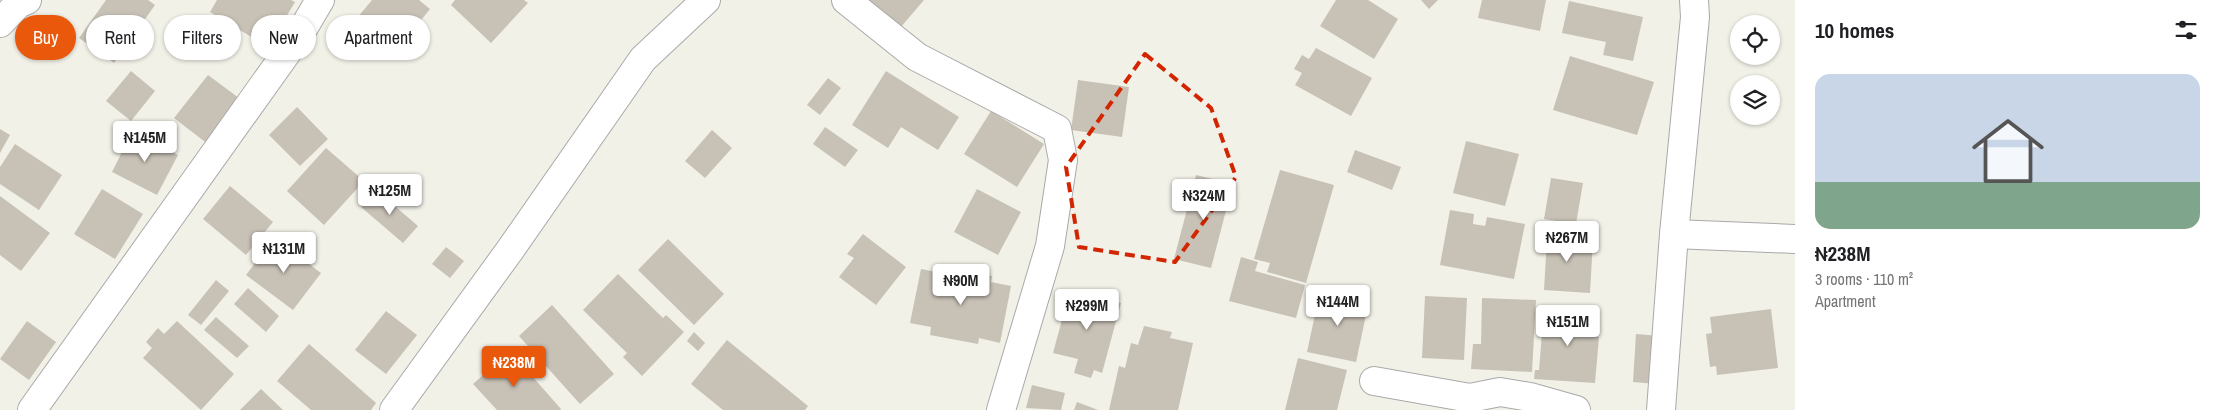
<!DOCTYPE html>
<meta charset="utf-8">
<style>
:root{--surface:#fff;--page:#f2f2f2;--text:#202124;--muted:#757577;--line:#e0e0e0;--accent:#ea580c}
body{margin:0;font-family:"Archivo Narrow",sans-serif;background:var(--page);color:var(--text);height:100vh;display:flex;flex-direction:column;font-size:19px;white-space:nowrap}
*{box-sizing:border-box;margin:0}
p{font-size:16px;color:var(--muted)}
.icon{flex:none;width:28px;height:28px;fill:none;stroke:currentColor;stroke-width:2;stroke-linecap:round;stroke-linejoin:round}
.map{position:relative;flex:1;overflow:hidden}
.side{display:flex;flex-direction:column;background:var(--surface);width:425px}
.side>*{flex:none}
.hud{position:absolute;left:15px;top:15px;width:475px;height:45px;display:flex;gap:10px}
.fabs{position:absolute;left:1730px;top:15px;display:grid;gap:10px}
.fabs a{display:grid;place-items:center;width:50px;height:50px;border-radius:50%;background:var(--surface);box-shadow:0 1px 4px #0004;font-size:25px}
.price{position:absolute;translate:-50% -42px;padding:0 11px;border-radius:5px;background:#fff;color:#222;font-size:16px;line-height:32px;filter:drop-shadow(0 1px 2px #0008)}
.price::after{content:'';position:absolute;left:50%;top:30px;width:15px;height:11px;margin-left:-8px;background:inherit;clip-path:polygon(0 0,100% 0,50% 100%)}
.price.on{background:var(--accent);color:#fff}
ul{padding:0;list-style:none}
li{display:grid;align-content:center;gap:10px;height:265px;padding:0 20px}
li+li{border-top:1px solid var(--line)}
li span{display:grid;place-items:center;height:155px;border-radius:15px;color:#555}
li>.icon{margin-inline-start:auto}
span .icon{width:90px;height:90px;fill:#fffc;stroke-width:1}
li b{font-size:21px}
h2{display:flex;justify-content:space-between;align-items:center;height:60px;padding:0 20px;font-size:21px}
.pill{padding:0 18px;border-radius:22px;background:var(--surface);box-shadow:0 1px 4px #0004;font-size:18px;line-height:45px}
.pill.on{background:var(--accent);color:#fff}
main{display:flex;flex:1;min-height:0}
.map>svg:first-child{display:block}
.building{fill:#c8c1b6}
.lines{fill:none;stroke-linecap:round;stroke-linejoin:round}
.street-casing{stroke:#a9a9a9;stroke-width:30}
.street{stroke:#fff;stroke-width:28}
.marked{fill:none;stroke:#d32500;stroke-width:4;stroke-dasharray:10 6;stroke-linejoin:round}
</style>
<main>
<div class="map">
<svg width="1795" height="410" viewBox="0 0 1795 410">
<rect width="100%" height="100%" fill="#f2f1e8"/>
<!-- building -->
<g class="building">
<path d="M106,0H148L155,5L114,63L79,38Z"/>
<path d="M217,0H291L295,2L268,47L210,12Z"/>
<path d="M372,0H419L430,9L397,50L357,18Z"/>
<path d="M455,0H524L528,3L491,43L451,5Z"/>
<path d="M866,0H924L900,28Z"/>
<path d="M1336,0H1368L1398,19L1374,59L1320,26Z"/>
<path d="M1421,0H1438L1429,9Z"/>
<path d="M1482,0H1546L1540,31L1478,18Z"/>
<path d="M1569,1L1643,17L1633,61L1603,55L1606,42L1562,33Z"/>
<path d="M1316,48L1372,78L1351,116L1295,85L1302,73L1294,69L1302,55L1309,59Z"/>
<path d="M1570,56L1654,82L1637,135L1553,110Z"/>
<path d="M131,71L155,91L131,121L106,101Z"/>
<path d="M886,71L959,117L938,150L901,127L888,148L852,125Z"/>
<path d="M208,75L247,104L213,148L174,118Z"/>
<path d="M828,78L841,88L820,115L807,105Z"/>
<path d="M1078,80L1129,87L1122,137L1071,130Z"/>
<path d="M297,107L328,139L300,166L269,135Z"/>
<path d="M991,111L1044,144L1017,187L964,154Z"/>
<path d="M825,127L858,150L845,167L813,144Z"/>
<path d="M0,129L10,135L0,153Z"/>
<path d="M712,130L732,148L705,178L685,161Z"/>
<path d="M132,132L178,155L157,195L112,172Z"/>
<path d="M1466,141L1519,154L1505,206L1453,193Z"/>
<path d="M15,144L62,175L39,210L0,184V167Z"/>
<path d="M326,148L364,181L324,225L287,191Z"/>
<path d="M1355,150L1401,167L1392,190L1347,172Z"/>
<path d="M1280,170L1334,185L1306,283L1267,272L1270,263L1254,259Z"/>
<path d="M1196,175L1233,184L1211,268L1174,259Z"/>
<path d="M1551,178L1583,183L1576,224L1544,219Z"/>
<path d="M230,186L273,222L246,255L203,219Z"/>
<path d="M102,189L143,214L115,259L74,234Z"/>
<path d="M977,189L1021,212L998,255L954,232Z"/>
<path d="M376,190L418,226L403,243L361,207Z"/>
<path d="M0,196L50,233L21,271L0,255Z"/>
<path d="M1450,210L1474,214L1473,224L1485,226L1487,217L1525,224L1514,279L1440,265Z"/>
<path d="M1542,225H1555V238L1593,240L1590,293L1544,290L1547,238L1542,237Z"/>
<path d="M863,234L906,267L876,305L839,277L854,258L847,254Z"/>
<path d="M274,238L321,273L293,310L246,275Z"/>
<path d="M668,239L724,294L694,325L638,270Z"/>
<path d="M446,247L464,261L450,278L432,264Z"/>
<path d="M1241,257L1258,262L1255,271L1305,285L1296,318L1229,301Z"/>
<path d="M954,268L992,276L991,282L1011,286L1000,343L979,338L978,344L930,335L931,327L910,323L921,269L952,275Z"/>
<path d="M618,274L663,318L666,315L684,332L642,376L623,357L627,353L583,310Z"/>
<path d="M216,280L229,291L201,325L188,315Z"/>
<path d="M248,288L279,316L266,332L234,304Z"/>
<path d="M1070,290L1121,303L1102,373L1094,370L1091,378L1074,373L1078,359L1053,353Z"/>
<path d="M1320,291L1369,301L1356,362L1307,352Z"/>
<path d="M1425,296L1467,298L1464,360L1422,358Z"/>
<path d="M1482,298L1536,300L1532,372L1471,369L1473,344H1481Z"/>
<path d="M552,305L614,374L580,404L519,336Z"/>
<path d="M1544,308L1593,311L1591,336L1599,337L1595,383L1534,379L1535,370H1539Z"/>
<path d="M1771,309L1778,368L1717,375L1716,366L1710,367L1706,334L1712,333L1710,317Z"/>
<path d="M386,311L417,335L386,374L355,350Z"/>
<path d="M216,317L249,346L237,358L204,330Z"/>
<path d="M27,321L56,342L29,380L0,359Z"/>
<path d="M177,321L234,374L201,410L143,358L152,348L146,342L158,328L164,334Z"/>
<path d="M1144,326L1172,332L1170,338L1193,343L1178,410H1109L1119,366L1125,368L1131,343L1138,345Z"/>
<path d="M694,332L705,343L698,351L687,341Z"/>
<path d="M1636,334L1660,336L1656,384L1633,382Z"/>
<path d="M727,340L808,406L805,410H723L691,384Z"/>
<path d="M309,344L376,403L371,410H311L277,381Z"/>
<path d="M510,351L561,409L560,410H497L473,384Z"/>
<path d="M1298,358L1347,370L1337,410H1285Z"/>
<path d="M1032,385L1065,393L1061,410L1026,408Z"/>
<path d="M261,389L283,410H240Z"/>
<path d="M1077,402L1098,410H1074Z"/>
</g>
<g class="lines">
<defs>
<g id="street">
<path d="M846,0L917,57L1057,129L1063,160L1050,246L1001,410"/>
<path d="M0,23L18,4L27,0"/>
<path d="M1674,234L1795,239"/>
<path d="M1374,381L1470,398L1500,392L1530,397L1576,410"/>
<path d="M32,410L300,34L320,0"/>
<path d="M394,410L510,250L643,59L706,0"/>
<path d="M1661,410L1674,234L1695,17L1694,0"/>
</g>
</defs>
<!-- street casing -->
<use href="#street" class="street-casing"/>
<!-- street -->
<use href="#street" class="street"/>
</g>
<!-- marked area -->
<path class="marked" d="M1145,54L1211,108L1236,177L1175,262L1079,247L1066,167Z"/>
</svg>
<div class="fabs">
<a><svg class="icon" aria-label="locate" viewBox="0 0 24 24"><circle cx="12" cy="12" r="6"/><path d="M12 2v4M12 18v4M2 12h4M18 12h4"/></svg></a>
<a><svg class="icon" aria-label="layers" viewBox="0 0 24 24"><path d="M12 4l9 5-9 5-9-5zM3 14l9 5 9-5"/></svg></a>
</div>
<b class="price" style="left:145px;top:163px">₦145M</b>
<b class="price" style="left:390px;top:216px">₦125M</b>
<b class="price" style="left:1204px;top:221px">₦324M</b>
<b class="price" style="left:1567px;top:263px">₦267M</b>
<b class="price" style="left:284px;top:274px">₦131M</b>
<b class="price" style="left:961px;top:306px">₦90M</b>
<b class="price" style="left:1338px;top:327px">₦144M</b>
<b class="price" style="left:1087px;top:331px">₦299M</b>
<b class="price" style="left:1568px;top:347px">₦151M</b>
<b class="price on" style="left:514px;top:388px">₦238M</b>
<div class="hud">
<a class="pill on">Buy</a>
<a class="pill">Rent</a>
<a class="pill">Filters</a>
<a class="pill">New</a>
<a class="pill">Apartment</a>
</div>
</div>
<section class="side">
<h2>10 homes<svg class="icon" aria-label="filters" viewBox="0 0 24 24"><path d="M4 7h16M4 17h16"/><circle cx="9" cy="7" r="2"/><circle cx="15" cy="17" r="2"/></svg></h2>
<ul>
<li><span style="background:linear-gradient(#c9d6e8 70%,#7fa58c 0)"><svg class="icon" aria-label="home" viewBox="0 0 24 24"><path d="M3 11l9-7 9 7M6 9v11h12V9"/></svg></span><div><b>₦238M</b><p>3 rooms · 110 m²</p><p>Apartment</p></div></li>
</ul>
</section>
</main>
